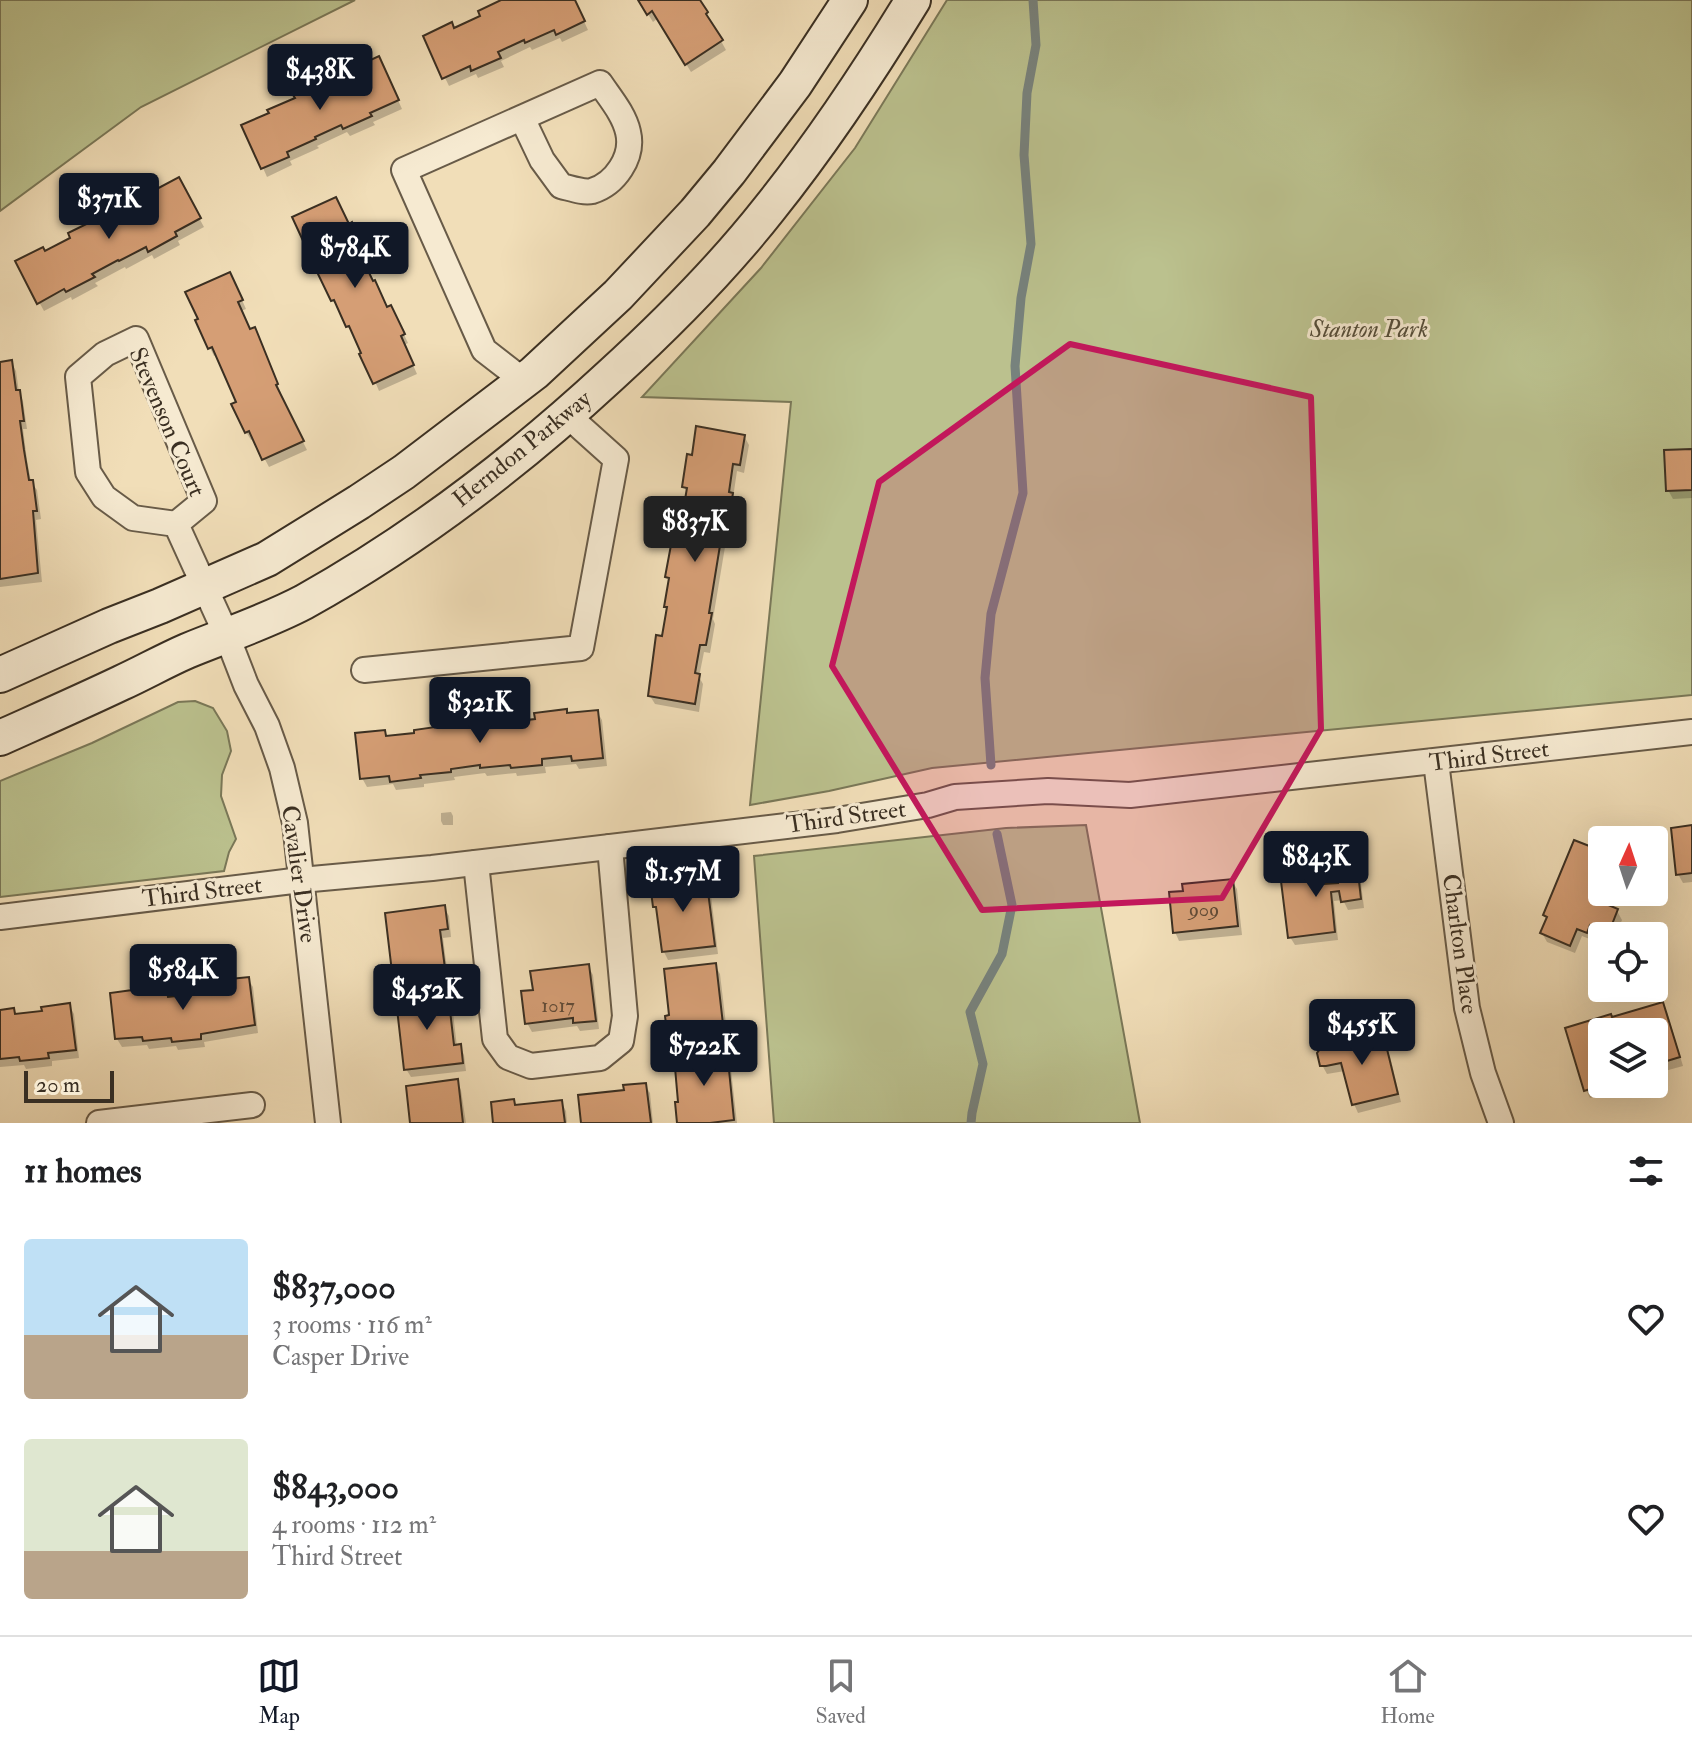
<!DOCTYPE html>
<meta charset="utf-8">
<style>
:root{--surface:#fff;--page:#f6f6f6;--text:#202124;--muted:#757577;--line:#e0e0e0;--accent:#111827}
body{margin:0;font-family:"IM FELL Double Pica",serif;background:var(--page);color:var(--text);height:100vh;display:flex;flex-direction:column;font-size:30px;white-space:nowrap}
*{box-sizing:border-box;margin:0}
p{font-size:26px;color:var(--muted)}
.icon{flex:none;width:44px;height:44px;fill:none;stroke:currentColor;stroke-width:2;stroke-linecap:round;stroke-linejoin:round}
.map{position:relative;height:1123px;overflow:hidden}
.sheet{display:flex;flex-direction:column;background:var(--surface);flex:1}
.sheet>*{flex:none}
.needle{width:52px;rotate:3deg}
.fabs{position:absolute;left:1588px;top:826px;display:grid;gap:16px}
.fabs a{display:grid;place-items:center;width:80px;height:80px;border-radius:8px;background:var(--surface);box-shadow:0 8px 32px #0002;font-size:40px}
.scale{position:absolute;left:24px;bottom:20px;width:90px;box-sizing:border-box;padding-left:8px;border:4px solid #3a2f22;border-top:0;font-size:22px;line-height:28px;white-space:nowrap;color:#3a2f22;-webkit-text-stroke:6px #f6ead1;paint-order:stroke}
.price{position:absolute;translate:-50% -68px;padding:0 18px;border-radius:8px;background:var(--accent);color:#fff;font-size:26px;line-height:52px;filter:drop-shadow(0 2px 4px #0008)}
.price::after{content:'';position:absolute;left:50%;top:48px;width:24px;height:18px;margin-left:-12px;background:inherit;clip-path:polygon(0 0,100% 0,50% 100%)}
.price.active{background:#222;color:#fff}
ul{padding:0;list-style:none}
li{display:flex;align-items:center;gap:24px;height:200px;padding:0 24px}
li span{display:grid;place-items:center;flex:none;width:224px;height:160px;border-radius:8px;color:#555}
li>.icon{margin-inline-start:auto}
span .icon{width:96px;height:96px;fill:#fffc;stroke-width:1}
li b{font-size:34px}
h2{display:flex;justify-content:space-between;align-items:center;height:96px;padding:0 24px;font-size:34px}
.tabs{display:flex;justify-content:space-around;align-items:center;height:112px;border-top:2px solid var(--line);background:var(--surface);font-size:22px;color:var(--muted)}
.tabs a{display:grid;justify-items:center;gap:4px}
.tabs .active{color:var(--accent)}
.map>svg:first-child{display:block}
.green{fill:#bbc18e;stroke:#7a7858;stroke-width:2}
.shadow{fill:#0003}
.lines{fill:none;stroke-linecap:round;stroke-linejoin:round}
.stream{stroke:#77827d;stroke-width:9}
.building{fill:#d59e75;stroke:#3a2f22;stroke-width:2}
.minor-casing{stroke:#685b48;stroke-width:28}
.secondary-casing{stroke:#3a2f22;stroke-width:38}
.minor{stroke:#f6ead1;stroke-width:24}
.secondary{stroke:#f6ead1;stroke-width:34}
.marked{fill:#c2185b;fill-opacity:0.2;stroke:#c2185b;stroke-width:6;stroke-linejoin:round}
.labels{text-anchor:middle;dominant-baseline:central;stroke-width:6;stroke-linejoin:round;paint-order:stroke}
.number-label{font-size:20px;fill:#614b37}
.park-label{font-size:24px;font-style:italic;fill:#544c38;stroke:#f6ead1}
.street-label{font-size:24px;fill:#3a2f22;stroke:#f6ead1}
</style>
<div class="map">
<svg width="1692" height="1123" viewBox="0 0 1692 1123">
<rect width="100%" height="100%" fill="#f1deb8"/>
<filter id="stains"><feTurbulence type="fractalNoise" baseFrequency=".0025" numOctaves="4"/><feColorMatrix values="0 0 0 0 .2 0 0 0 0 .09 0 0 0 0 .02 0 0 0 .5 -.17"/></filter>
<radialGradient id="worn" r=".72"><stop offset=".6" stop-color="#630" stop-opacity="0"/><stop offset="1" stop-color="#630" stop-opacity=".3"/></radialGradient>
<!-- green -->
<g class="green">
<path d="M0,0H355L141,107L0,211Z"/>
<path d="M947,0H1692V695L932,768L829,791L750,805L791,402L642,397L761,268L855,148Z"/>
<path d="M195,701L213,708L227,731L231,751L222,775L221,796L236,839L229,852L224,871L0,897V781L92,743L178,702Z"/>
<path d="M1086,825L1140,1123H774L754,856L1006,828Z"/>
</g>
<!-- shadow -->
<g class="shadow">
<path d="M511,0H574L588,30L562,42L560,38L532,50L530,47L501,61L504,67L478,78L476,74L449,86L425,37L454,30Z"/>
<path d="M639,0H698L726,50L691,72L658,18L653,22Z"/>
<path d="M383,67L402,109L373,122L375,125L350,136L347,132L317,146L319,148L290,161L292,165L267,177L263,168L325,90Z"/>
<path d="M178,180L204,227L178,241L180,245L154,259L152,255L126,269L125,267L95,283L98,286L72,300L71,297L44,311L17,262L45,254L126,211Z"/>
<path d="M295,218L349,226L356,233L368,260L363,263L387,309L395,316L408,343L404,345L417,374L379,391L364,355L339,307L338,308L333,300L325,270L316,250L312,252Z"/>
<path d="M234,282L246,309L241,311L250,331L258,337L281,393L279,394L307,450L269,467L254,439L251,440L246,432L239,403L218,354L214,356L210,348Z"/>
<path d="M11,362L16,371L19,392L23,401L27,429H23L27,460L31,482L37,490L41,519L36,520L42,582L0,587V364Z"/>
<path d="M744,436L749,445L744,473L737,471L733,498L736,503L731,536L727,535L713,619L715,624L710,653L704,652L699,677L703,684L699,712L655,704L650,696L664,639L668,611L666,606L670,581L668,577L684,519L688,494L684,487Z"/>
<path d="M1692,451V498L1673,499L1668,490Z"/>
<path d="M597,712L602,720L607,766L579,769L576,764L545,767L546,773L517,776L516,773L487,776L485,773L454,777L455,780L424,784V787L396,790L393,784L367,787L362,778L384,732L388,738L477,725L507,724Z"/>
<path d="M451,812L453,816V825H443L441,821V813Z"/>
<path d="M1692,827V882L1683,883L1678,874Z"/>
<path d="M1602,854V892H1613L1606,907L1617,911L1622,920L1615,936H1605L1595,932L1592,940L1582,936L1575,953L1547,942L1542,933L1548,920L1545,915Z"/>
<path d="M1355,867L1360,875L1364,908L1348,910L1343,900L1334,901L1338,940L1295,945L1290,937L1321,870L1325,878L1326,886L1340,885Z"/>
<path d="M705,878L710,887L718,954L668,960L664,952L658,913L655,906Z"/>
<path d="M1232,881L1237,889L1242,935L1179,941L1175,932Z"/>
<path d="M444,907L449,916L451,937L443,938L449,984L419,988L414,978L399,980L394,971Z"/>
<path d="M715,965L720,974L728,1041L675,1047L670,1039Z"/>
<path d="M588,966L593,975L599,1029L580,1031L577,1026L532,1032L527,1023L535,991Z"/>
<path d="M248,979L253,987L258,1033L204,1042L205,1047L178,1050L176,1046L149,1049L147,1045L122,1047L117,1039L139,991L141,996L166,993L169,999L196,996Z"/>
<path d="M447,995L452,1004L457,1047L460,1046L464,1055L466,1071L411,1077L406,1069Z"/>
<path d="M1662,1004L1667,1012L1683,1066L1654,1074V1032H1602V1084H1629V1087L1590,1098L1586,1090L1567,1029L1612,1019Z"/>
<path d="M69,1005L74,1014L79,1058L52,1061V1066L26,1069L24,1065L0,1067V1012L13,1010L17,1016L44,1013Z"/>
<path d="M1375,1032L1382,1049L1385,1048L1390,1056L1401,1102L1358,1113L1354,1104L1345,1071L1327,1074L1322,1065Z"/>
<path d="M726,1052L730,1061L737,1123H679Z"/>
<path d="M457,1081L461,1090L466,1123H412Z"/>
<path d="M645,1085L650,1093L653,1123H583L626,1092Z"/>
<path d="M513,1101L516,1107L561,1102L566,1111L567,1123H495Z"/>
</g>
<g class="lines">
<!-- stream -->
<g class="stream">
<path d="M991,765L985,678L991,614L1023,493L1015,366L1021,298L1031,244L1024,155L1027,93L1036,45L1033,0"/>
<path d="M971,1123L972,1113L983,1064L970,1012L1002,954L1012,905L997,834"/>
</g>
</g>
<!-- building -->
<g class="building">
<path d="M501,0H575L585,21L556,35L554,30L525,43L524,40L498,52L501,58L471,71L470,66L442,79L423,36L452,22L454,28L480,16L478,11Z"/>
<path d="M638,0H700L708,12L706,14L723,40L685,65L652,11L647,15Z"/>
<path d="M379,56L399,100L370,113L372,116L343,129L341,125L315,137L316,139L287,152L289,157L261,169L241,125L269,113L267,110L295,98L293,95L323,82L325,87L351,76L349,70Z"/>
<path d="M179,177L201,218L175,232L177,236L148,252L146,247L119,261L118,260L92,274L95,277L66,292L64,289L37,304L15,261L43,247L45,251L70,238L68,233L125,205L127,208L152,194L151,192Z"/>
<path d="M336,197L349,224L352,222L365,251L360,254L373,281L375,280L387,307L391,305L405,334L401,336L414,365L373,384L359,354L361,353L349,326L346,327L334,300L331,301L317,272L323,269L310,242L305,245L292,217Z"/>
<path d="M230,272L243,300L238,302L250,329L255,327L278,384L276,385L304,441L262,460L249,431L245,433L231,404L236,402L212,347L208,349L195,320L198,319L185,292Z"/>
<path d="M12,360L16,390H20L24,421H20L24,450L29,480H33L37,511H33L38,573L0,579V362Z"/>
<path d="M696,426L745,435L740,465L733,464L729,492L733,493L727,528L723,527L709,613H712L706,645H700L695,673L700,674L695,704L648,696L656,635L662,636L667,607H664L669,578L665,577L671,545L674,546L679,516L682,517L687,488L682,487L687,454L692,455Z"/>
<path d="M1692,449V490L1666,491L1664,450Z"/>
<path d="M567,709V713L598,710L603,758L572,761L571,756L542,759V765L511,768L510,765L480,768V765L451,769V772L420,775L421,778L390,782L389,776L360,779L355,733L385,730L386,736L414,733V730L443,726V722L475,718L476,723L507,720V722L535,719L534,713Z"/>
<path d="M1692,825V873L1676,875L1671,828Z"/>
<path d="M1574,840L1602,851V892H1605L1601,902L1618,909L1609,932L1590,925L1587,933L1577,929L1570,946L1540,933L1547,917L1543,915Z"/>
<path d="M1357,864L1361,899L1341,902L1339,891L1331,892L1335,932L1288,938L1280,873L1322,868L1324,884L1338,883L1336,867Z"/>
<path d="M706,876L715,946L662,952L656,907H653L650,883Z"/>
<path d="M1233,879L1238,926L1173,933L1169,892L1183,891L1182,884Z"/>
<path d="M445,905L448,929L440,930L446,976L412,980L411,970L392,972L385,913Z"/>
<path d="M716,963L724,1033L668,1040L665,1016L669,1015L664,969Z"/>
<path d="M589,964L596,1021L573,1023V1018L525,1024L521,991L533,990L530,971Z"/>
<path d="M249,977L255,1025L201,1034V1039L172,1042L171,1038L143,1041L142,1037L115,1039L110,993L140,989V994L167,991L168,997L194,994L193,987L220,984V980Z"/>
<path d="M448,993L454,1045L461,1044L463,1063L404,1070L396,1000Z"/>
<path d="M1663,1002L1680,1057L1654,1065V1032H1602V1084H1606L1584,1091L1565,1028L1611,1014L1612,1017Z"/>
<path d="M70,1003L76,1050L48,1053L49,1058L20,1061L19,1057L0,1059V1010L14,1008L15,1014L42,1011L41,1007Z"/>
<path d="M1376,1030L1380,1047L1386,1045L1398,1094L1352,1105L1341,1063L1326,1066H1320L1317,1053L1321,1048L1336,1044L1335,1041Z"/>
<path d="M727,1050L734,1120L710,1123H677L675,1102H678L674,1056Z"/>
<path d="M458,1079L463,1123H410L406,1086Z"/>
<path d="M646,1083L651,1123H581L578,1095L624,1090L623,1085Z"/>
<path d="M514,1099L515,1105L562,1100L565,1123H493L491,1102Z"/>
</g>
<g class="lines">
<defs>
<g id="minor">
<path d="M522,118L542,160L561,186C570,188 583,193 592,191C615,184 634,157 628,132C624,114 610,98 600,83L404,170L484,350L524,381"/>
<path d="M176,524L133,518L104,497L88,472L78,377L105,354L136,339L204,501L176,524L227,636L246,685L267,726L282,768L295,823L328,1123"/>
<path d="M364,670L581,648L616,459L567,415"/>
<path d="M1436,762L1467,1008L1483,1073L1501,1123"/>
<path d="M476,863L495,1039L508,1057L531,1066L600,1058L621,1041L625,1016L610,847"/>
<path d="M0,917L301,880L432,868L837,820L928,805L955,797L1048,791L1130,795L1692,732"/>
<path d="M99,1123L252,1105"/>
</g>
<g id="secondary">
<path d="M0,675L109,626L160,606L267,559L359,502L404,472L534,373L618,295L695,213L729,172L795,84L850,0"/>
<path d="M0,738C40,720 81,702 121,683C143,673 164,661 187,651C226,635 266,622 304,602C415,540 517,462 610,376C667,324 721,270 769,209C822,143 869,72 913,0"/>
</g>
</defs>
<!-- minor casing -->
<use href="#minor" class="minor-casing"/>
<!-- secondary casing -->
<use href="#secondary" class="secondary-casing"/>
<!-- minor -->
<use href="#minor" class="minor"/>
<!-- secondary -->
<use href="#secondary" class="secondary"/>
</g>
<!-- marked area -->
<path class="marked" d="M1070,344L1311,397L1321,729L1222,898L982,910L832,666L879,482Z"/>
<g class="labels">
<!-- number labels -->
<g class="number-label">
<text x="1204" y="909">909</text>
<text x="558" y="1005">1017</text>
</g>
<!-- park labels -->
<g class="park-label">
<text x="1369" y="329">Stanton Park</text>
</g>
<!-- street labels -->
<g class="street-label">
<text transform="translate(167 422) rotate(67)">Stevenson Court</text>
<text transform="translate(522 449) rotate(-39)">Herndon Parkway</text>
<text transform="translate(1489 756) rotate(-7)">Third Street</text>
<text transform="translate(846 817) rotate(-8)">Third Street</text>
<text transform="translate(299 874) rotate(82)">Cavalier Drive</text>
<text transform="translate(202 892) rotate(-7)">Third Street</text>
<text transform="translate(1460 944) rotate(82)">Charlton Place</text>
</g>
</g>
<rect width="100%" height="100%" filter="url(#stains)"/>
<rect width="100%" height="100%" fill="url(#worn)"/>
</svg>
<div class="fabs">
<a><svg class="needle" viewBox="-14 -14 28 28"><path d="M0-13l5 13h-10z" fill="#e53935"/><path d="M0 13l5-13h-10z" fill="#757577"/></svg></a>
<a><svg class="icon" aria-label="locate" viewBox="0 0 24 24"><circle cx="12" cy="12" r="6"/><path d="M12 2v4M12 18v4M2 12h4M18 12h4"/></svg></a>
<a><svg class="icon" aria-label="layers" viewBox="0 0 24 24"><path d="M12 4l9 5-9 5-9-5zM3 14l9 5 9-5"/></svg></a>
</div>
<div class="scale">20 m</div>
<b class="price" style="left:320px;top:112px">$438K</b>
<b class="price" style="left:109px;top:241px">$371K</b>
<b class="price" style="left:355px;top:290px">$784K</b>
<b class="price active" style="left:695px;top:564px">$837K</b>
<b class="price" style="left:480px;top:745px">$321K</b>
<b class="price" style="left:1316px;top:899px">$843K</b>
<b class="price" style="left:683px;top:914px">$1.57M</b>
<b class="price" style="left:183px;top:1012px">$584K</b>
<b class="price" style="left:427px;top:1032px">$452K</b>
<b class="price" style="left:1362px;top:1067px">$455K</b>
<b class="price" style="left:704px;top:1088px">$722K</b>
</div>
<section class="sheet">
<h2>11 homes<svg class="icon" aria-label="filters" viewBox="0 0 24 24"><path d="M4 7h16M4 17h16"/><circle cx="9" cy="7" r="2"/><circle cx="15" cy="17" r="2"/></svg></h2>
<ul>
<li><span style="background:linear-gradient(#bfe0f5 60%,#b9a48a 0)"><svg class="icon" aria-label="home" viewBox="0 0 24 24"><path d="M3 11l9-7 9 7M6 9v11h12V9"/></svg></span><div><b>$837,000</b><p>3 rooms · 116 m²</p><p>Casper Drive</p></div><svg class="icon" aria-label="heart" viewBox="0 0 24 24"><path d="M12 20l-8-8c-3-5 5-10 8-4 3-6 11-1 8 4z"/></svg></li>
<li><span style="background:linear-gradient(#dfe7d0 70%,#b9a48a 0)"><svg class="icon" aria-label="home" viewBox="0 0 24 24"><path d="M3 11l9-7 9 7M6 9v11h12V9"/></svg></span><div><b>$843,000</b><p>4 rooms · 112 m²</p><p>Third Street</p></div><svg class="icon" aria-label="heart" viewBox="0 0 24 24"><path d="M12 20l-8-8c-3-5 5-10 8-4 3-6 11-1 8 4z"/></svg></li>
</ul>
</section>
<nav class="tabs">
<a class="active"><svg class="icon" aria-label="map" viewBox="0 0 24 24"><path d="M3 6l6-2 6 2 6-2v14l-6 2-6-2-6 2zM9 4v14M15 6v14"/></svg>Map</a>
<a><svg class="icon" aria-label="saved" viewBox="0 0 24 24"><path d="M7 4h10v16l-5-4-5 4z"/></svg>Saved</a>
<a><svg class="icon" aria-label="home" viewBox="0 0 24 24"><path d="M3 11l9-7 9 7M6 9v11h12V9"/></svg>Home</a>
</nav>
